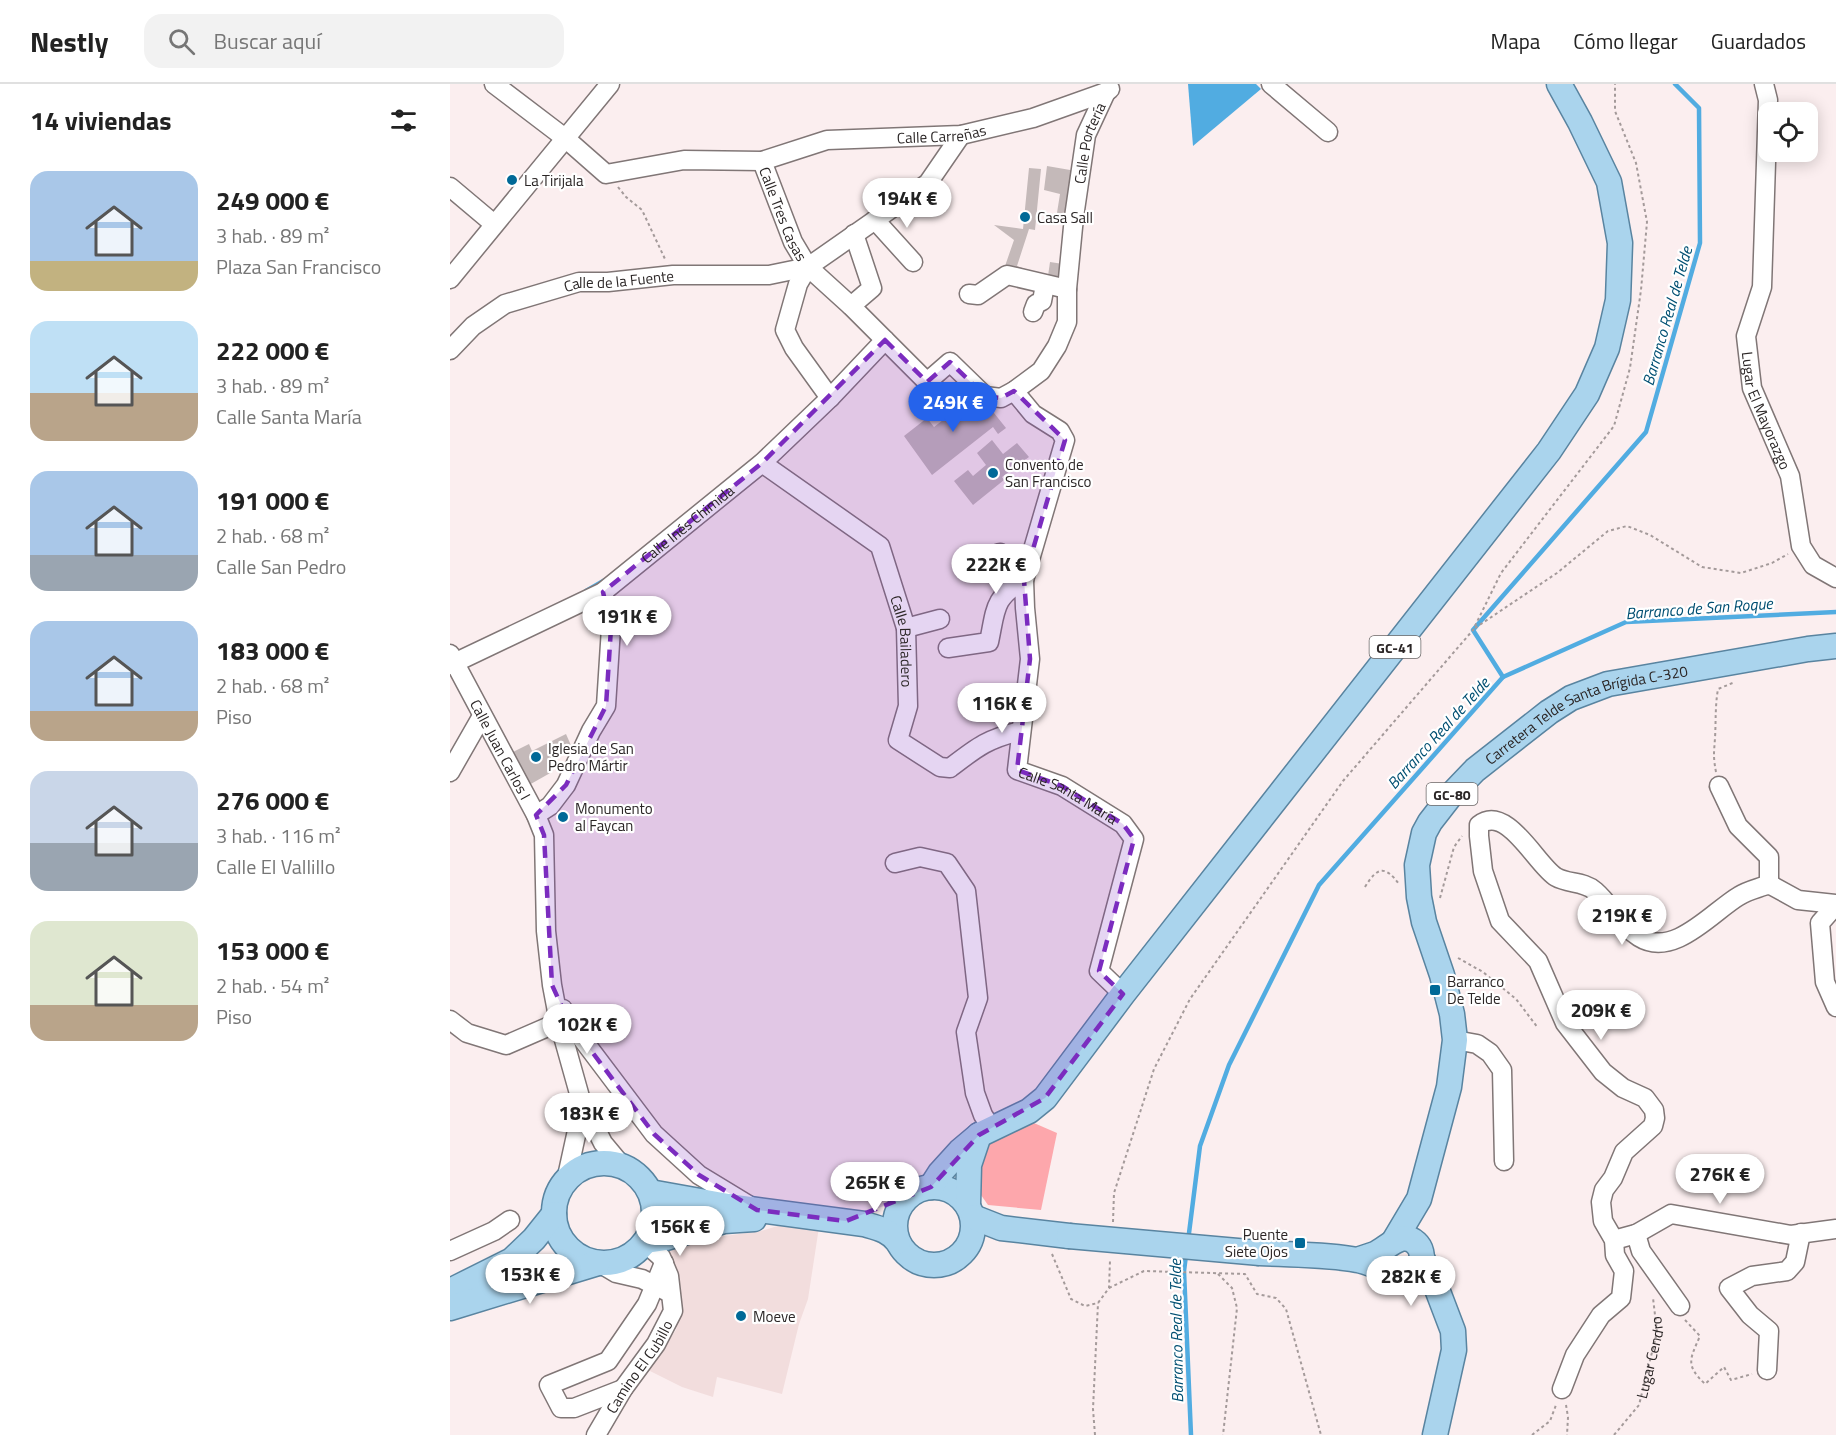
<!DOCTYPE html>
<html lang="es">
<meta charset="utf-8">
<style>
:root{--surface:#fff;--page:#f2f2f2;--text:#222;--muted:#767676;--line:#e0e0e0;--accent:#2563eb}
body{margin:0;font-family:"Titillium Web",sans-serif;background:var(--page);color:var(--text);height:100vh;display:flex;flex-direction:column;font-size:22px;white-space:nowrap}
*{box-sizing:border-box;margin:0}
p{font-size:20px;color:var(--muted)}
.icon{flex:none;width:33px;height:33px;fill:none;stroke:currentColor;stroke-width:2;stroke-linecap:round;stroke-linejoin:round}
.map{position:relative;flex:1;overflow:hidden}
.side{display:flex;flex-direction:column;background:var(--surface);width:450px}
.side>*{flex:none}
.tools{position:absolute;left:1308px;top:18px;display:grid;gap:12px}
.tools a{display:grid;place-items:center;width:60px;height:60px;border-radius:12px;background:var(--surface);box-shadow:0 3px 15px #0003;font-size:30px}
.price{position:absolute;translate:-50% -51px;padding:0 14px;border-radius:21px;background:#fff;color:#222;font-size:20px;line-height:39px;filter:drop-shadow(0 2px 3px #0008)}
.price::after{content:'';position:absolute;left:50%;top:36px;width:18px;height:14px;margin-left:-9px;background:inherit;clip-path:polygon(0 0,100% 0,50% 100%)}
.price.selected{background:var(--accent);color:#fff}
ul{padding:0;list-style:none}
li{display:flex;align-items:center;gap:18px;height:150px;padding:0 30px}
li span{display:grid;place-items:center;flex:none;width:168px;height:120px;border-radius:18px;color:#555}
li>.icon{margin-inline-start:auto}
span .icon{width:72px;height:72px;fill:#fffc;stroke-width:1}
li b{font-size:26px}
h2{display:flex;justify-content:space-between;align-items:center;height:72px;padding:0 30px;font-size:26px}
header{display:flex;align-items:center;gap:36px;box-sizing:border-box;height:84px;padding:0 30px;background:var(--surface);border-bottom:2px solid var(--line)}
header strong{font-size:28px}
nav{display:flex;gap:33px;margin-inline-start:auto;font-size:21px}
.search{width:420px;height:54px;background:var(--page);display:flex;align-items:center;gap:15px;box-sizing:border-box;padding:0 21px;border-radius:18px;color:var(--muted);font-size:22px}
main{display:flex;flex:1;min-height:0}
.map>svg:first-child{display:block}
.built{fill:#f2dddd}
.green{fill:#fda7ac}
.water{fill:#51ace1}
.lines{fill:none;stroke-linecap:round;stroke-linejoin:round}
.stream{stroke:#51ace1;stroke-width:4.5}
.building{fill:#c4b9b9}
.minor-casing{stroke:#807676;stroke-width:21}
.major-casing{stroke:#5984a0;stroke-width:27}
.path{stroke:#a49a9a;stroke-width:2;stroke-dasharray:3 3;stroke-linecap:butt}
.minor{stroke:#fff;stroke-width:18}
.major{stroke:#aad4ed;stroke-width:24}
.major-bridge-casing{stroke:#5984a0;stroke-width:27;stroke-linecap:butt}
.major-bridge{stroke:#aad4ed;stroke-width:24}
.marked{fill:#7b2cbf;fill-opacity:0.2;stroke:#7b2cbf;stroke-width:4.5;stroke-dasharray:12 8;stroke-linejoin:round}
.poi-dot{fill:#006997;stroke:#fff;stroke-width:2}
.labels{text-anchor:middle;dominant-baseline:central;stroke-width:4.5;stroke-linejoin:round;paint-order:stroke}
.shield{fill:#fff;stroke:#6b6767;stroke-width:1.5}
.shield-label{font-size:14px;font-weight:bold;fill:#2b2626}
.street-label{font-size:15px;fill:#2b2626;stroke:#fff}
.poi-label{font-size:15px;fill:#2b2626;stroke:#fff;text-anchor:start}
.water-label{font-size:16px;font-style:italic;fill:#014f72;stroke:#fff}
</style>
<header>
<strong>Nestly</strong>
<div class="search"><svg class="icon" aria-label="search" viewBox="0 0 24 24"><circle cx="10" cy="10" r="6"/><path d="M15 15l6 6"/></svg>Buscar aquí</div>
<nav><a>Mapa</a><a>Cómo llegar</a><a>Guardados</a></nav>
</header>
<main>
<section class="side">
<h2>14 viviendas<svg class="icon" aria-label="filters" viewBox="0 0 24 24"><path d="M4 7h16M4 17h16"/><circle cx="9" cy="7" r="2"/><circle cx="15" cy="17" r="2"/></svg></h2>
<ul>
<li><span style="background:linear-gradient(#a9c7e8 75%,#c2b280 0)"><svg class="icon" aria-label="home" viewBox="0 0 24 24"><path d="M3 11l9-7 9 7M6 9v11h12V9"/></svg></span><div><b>249 000 €</b><p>3 hab. · 89 m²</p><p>Plaza San Francisco</p></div></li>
<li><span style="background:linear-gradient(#bfe0f5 60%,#b9a48a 0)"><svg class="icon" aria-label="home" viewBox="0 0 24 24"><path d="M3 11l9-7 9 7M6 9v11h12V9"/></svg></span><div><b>222 000 €</b><p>3 hab. · 89 m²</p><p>Calle Santa María</p></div></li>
<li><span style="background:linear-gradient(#a9c7e8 70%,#9aa5b1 0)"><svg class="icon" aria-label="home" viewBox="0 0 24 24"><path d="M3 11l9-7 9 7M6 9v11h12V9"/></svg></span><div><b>191 000 €</b><p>2 hab. · 68 m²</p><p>Calle San Pedro</p></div></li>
<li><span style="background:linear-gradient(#a9c7e8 75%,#b9a48a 0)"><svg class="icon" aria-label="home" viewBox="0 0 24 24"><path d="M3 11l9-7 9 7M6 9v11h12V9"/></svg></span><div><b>183 000 €</b><p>2 hab. · 68 m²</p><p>Piso</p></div></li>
<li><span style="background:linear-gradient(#c9d6e8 60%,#9aa5b1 0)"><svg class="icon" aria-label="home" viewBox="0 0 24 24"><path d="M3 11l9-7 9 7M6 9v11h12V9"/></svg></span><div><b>276 000 €</b><p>3 hab. · 116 m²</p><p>Calle El Vallillo</p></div></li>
<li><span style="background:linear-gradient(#dfe7d0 70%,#b9a48a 0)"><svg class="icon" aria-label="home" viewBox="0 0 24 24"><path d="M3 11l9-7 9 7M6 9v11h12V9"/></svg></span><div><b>153 000 €</b><p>2 hab. · 54 m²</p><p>Piso</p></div></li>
</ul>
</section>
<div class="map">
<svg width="1386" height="1351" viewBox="0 0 1386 1351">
<rect width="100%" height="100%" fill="#fbeeef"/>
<!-- built -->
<path class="built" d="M334,1140L369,1143L358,1215L349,1240L332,1310L267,1293L263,1313L232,1303L198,1286L226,1246L231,1224L217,1167L267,1153L311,1147Z"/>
<!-- green -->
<path class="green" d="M577,1036L607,1049L591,1126L538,1121L526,1104L539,1058Z"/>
<!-- water -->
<path class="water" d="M738,0H806L811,5L743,62Z"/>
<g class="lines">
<!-- stream -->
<g class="stream">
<path d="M136,507L155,496"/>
<path d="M1053,593L1023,546L1196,348L1250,159L1249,24L1225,0"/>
<path d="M738,1157L750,1062L779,981L869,801L1053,593L1176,538L1386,528"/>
<path d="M736,1171L734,1187L741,1351"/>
</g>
</g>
<!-- building -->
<g class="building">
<path d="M597,82L626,87L618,140L606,135L610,110L594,106Z"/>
<path d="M579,84L591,85L585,146L579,145L567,182L578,186L576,192L554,185L564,156L544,141L573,145Z"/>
<path d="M600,178L613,180L610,202L597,199Z"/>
<path d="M528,309L556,344L548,350L543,343L482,391L454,352L477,334L484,343Z"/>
<path d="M542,356L553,370L567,359L579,373L552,393L554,396L523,421L504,397L518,386L523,392L536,381L527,369Z"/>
<path d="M116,650L123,666L97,678L102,688L79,701L63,668L79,660L82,667Z"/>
</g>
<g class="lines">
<defs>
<g id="minor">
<path id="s2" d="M44,0L115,54L156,90L234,76L312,77L377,56L511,51L583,34L656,8L660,5"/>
<path d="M821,0L878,48"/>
<path id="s3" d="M1314,0L1318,16L1312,203L1296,252L1302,304L1340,392L1351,462L1363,481L1386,494"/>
<path id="s4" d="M312,77L343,158L358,183L401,222L477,298L500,278L535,312L551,314L564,307L591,287L607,262L617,238V205L624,133L636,51L656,8"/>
<path d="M0,103L44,140"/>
<path d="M425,136L463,178"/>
<path d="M358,183L348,200L335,246L344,264L380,314"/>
<path d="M0,195L160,0"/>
<path d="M519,210L528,211L557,191L617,205"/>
<path d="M401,222L422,204L404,150"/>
<path d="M583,228L586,220L592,217L595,201"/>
<path id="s5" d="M0,266L23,242L55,220L129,198H158L223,191H319L358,183L478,99L511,51"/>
<path id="s6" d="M564,307L583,330L610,347L615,356L574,496L575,524L580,575L567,686L612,702L673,740L684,755L649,887L673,910"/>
<path id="s7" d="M312,379L430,462L456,544L458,622L448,656L490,683L500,684C526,664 538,654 571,647"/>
<path d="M523,478L550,469L558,497L574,496"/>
<path d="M456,544L490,535"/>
<path d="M498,564L539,558C546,525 543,514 574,496"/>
<path id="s8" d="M0,570L86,731L94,751L96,847L102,901L109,938L130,1013L153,1059L173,1083"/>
<path id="s9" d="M0,581L153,508L312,379L380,314L435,256"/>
<path d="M0,688L32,632"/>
<path d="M1269,702L1288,742L1319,773V800"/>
<path d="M86,731L100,722L116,701L141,647L156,622L161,544L153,508"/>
<path d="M445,779L470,773L497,779L516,807L528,914L516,948L525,1009L533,1031L542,1045"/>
<path d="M1386,821L1370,839L1375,898L1386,923"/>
<path d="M113,925L118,936L204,1050L249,1091L300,1122"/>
<path d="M0,936L17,949L56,961L109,938"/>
<path d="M1005,956L1027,960L1040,969L1052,986L1054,1077"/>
<path d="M116,1097L130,1033V1015"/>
<path d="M1186,1150L1191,1167L1230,1222"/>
<path d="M1164,1156L1186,1150L1221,1130L1341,1151L1386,1145"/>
<path d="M0,1167L44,1147L60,1136"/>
<path d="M151,1180L166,1189L192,1195L216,1207"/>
<path d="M1317,1286L1319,1247L1300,1231L1279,1204L1302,1192L1337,1187L1345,1178L1351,1149"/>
<path d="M173,1305L124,1324H111L99,1301L158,1277L197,1220L214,1179"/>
<path d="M1112,1305L1125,1271L1151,1231L1171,1214L1174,1187L1165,1171L1164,1156L1153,1137L1151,1118L1154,1106L1163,1094L1174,1068L1203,1042L1205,1034L1204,1026L1195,1014L1173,1004L1153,988L1115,939L1088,877L1050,837L1033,787L1029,752V741C1057,719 1087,782 1106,793C1118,800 1134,797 1145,807C1161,821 1170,841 1189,853C1224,875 1263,827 1289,812C1298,806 1310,804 1319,800L1348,816L1386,820"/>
<path id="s10" d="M146,1351L173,1305L206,1260L223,1227L219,1192L211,1173L195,1159"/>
</g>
<g id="major">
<circle cx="154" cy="1129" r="50"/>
<circle cx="484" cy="1142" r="39"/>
<path d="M481,1103L490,1089L510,1067L529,1051L579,1027L595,1014L673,910L1099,367L1137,310L1157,264L1168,216L1170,159L1159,98L1130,38L1109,0"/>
<path d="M200,1108L278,1122L414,1140C428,1144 439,1146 448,1158"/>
<path d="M518,1121L519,1081L529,1051"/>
<path d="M523,1133L551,1144L619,1152"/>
<path d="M196,1157L216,1154L274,1137L304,1135"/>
<path id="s11" d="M944,1157L969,1115L999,1003L1005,956L1002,930L992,891L974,838L969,813L967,781L974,749L980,738L1001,711L1025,686L1099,628L1121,614L1158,600L1358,565L1386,562"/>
<path d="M810,1169C842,1171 876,1170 907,1176C920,1178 944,1191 955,1190C971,1189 977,1169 966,1159C952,1146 938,1164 925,1170C919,1172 913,1174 907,1176"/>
<path d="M972,1174L987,1205L1003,1247L1004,1266L985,1351"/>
<path d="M0,1207L62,1176L84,1155L104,1130"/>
<path d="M0,1224L148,1179"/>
</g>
</defs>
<!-- minor casing -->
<use href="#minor" class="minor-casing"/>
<!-- major casing -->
<use href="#major" class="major-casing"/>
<!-- path -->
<g class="path">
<path d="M168,103L176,113L192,126L215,175"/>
<path d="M1025,544L1107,489L1158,447L1177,442L1200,451L1252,483L1291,489L1322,479L1338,470"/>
<path d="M1266,688C1263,672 1264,669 1265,654C1266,637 1265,622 1268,605L1285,598"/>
<path d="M915,803C927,783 935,781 949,800"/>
<path d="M990,814L1004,763L1012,752"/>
<path d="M1008,874L1033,888L1066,915L1088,944"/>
<path d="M663,1138L664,1109L704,985L740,915L893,697L1023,546L1051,489L1164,342L1180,284L1191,206L1197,138L1186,79L1165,27V0"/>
<path d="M602,1170L621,1215L635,1222L648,1219L659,1204L660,1176"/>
<path d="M768,1190L782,1204L787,1224L773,1351"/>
<path d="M659,1204L694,1187L795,1190L807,1210L826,1214L836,1225L871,1351"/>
<path d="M1235,1236L1250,1252C1240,1275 1235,1281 1255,1300L1274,1283L1281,1296L1302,1290"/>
<path d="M1116,1321L1118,1333L1117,1351"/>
<path d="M645,1351L643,1325L648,1219"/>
<path d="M1082,1351L1100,1337L1106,1321"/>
<path id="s1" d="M1164,1351L1189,1321L1207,1248L1203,1214"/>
</g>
<!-- minor -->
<use href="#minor" class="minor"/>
<!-- major -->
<use href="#major" class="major"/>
<defs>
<path id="major-bridge" d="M619,1152L810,1169"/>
</defs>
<!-- major-bridge casing -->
<use href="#major-bridge" class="major-bridge-casing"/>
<!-- major-bridge -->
<use href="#major-bridge" class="major-bridge"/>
</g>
<!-- marked area -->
<path class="marked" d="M435,256L477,298L500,278L535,312L551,314L564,307L615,356L574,496L580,575L567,686L612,702L673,740L684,755L649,887L673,910L595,1014L529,1051L481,1103L396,1137L307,1126L249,1091L204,1050L118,936L102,901L94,751L86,731L116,701L156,622L161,544L153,508L312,379Z"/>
<!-- markers -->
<g class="poi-dot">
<circle cx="62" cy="96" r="6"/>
<circle cx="575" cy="133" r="6"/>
<circle cx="543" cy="389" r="6"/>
<circle cx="86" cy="673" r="6"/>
<circle cx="113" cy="733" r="6"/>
<rect x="979" y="900" width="12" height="12" rx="3"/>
<rect x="844" y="1153" width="12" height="12" rx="3"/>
<circle cx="291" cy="1232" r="6"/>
</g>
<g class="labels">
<!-- shield labels -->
<g class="shield">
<rect x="919.5" y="552" width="51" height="22" rx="4.5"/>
<rect x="976.5" y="699" width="51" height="22" rx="4.5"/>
</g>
<g class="shield-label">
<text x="945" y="563">GC-41</text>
<text x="1002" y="710">GC-80</text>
</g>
<!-- street labels -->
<g class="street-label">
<text stroke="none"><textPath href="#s2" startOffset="484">Calle Carreñas</textPath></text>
<text stroke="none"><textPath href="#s4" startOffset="662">Calle Portería</textPath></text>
<text stroke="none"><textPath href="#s4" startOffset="57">Calle Tres Casas</textPath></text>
<text stroke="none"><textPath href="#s5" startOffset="189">Calle de la Fuente</textPath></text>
<text stroke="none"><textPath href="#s3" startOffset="333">Lugar El Mayorazgo</textPath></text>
<text stroke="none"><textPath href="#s9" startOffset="278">Calle Inés Chimida</textPath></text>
<text stroke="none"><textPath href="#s7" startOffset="243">Calle Bailadero</textPath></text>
<text stroke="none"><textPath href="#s11" startOffset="634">Carretera Telde Santa Brígida C-320</textPath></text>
<text stroke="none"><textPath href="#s8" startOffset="108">Calle Juan Carlos I</textPath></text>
<text stroke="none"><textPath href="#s6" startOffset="466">Calle Santa María</textPath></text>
<text stroke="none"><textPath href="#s1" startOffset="88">Lugar Cendro</textPath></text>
<text stroke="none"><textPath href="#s10" startOffset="81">Camino El Cubillo</textPath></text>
</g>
<!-- poi labels -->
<g class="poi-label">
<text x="74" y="96">La Tirijala</text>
<text x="587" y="133">Casa Sall</text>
<text x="555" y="380">Convento de<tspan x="555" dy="17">San Francisco</tspan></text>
<text x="98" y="664">Iglesia de San<tspan x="98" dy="17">Pedro Mártir</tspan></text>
<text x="125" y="724">Monumento<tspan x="125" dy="17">al Faycan</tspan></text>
<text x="997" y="897">Barranco<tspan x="997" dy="17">De Telde</tspan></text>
<text x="838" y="1150" text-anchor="end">Puente<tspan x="838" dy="17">Siete Ojos</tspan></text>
<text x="303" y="1232">Moeve</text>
</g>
<!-- water labels -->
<g class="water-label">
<text transform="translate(1217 232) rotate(-74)">Barranco Real de Telde</text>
<text transform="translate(1249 524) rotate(-4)">Barranco de San Roque</text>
<text transform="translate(988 649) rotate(-48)">Barranco Real de Telde</text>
<text transform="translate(726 1247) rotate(-91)">Barranco Real de Telde</text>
</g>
</g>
</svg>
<div class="tools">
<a><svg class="icon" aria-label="locate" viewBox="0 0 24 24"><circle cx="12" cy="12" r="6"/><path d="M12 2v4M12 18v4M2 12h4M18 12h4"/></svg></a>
</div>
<b class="price" style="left:457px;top:145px">194K €</b>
<b class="price selected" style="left:503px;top:349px">249K €</b>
<b class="price" style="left:546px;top:511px">222K €</b>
<b class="price" style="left:177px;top:563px">191K €</b>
<b class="price" style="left:552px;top:650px">116K €</b>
<b class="price" style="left:1172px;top:862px">219K €</b>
<b class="price" style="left:1151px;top:957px">209K €</b>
<b class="price" style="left:137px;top:971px">102K €</b>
<b class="price" style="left:139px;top:1060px">183K €</b>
<b class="price" style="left:1270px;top:1121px">276K €</b>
<b class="price" style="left:425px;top:1129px">265K €</b>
<b class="price" style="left:230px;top:1173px">156K €</b>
<b class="price" style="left:80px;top:1221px">153K €</b>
<b class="price" style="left:961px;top:1223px">282K €</b>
</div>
</main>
